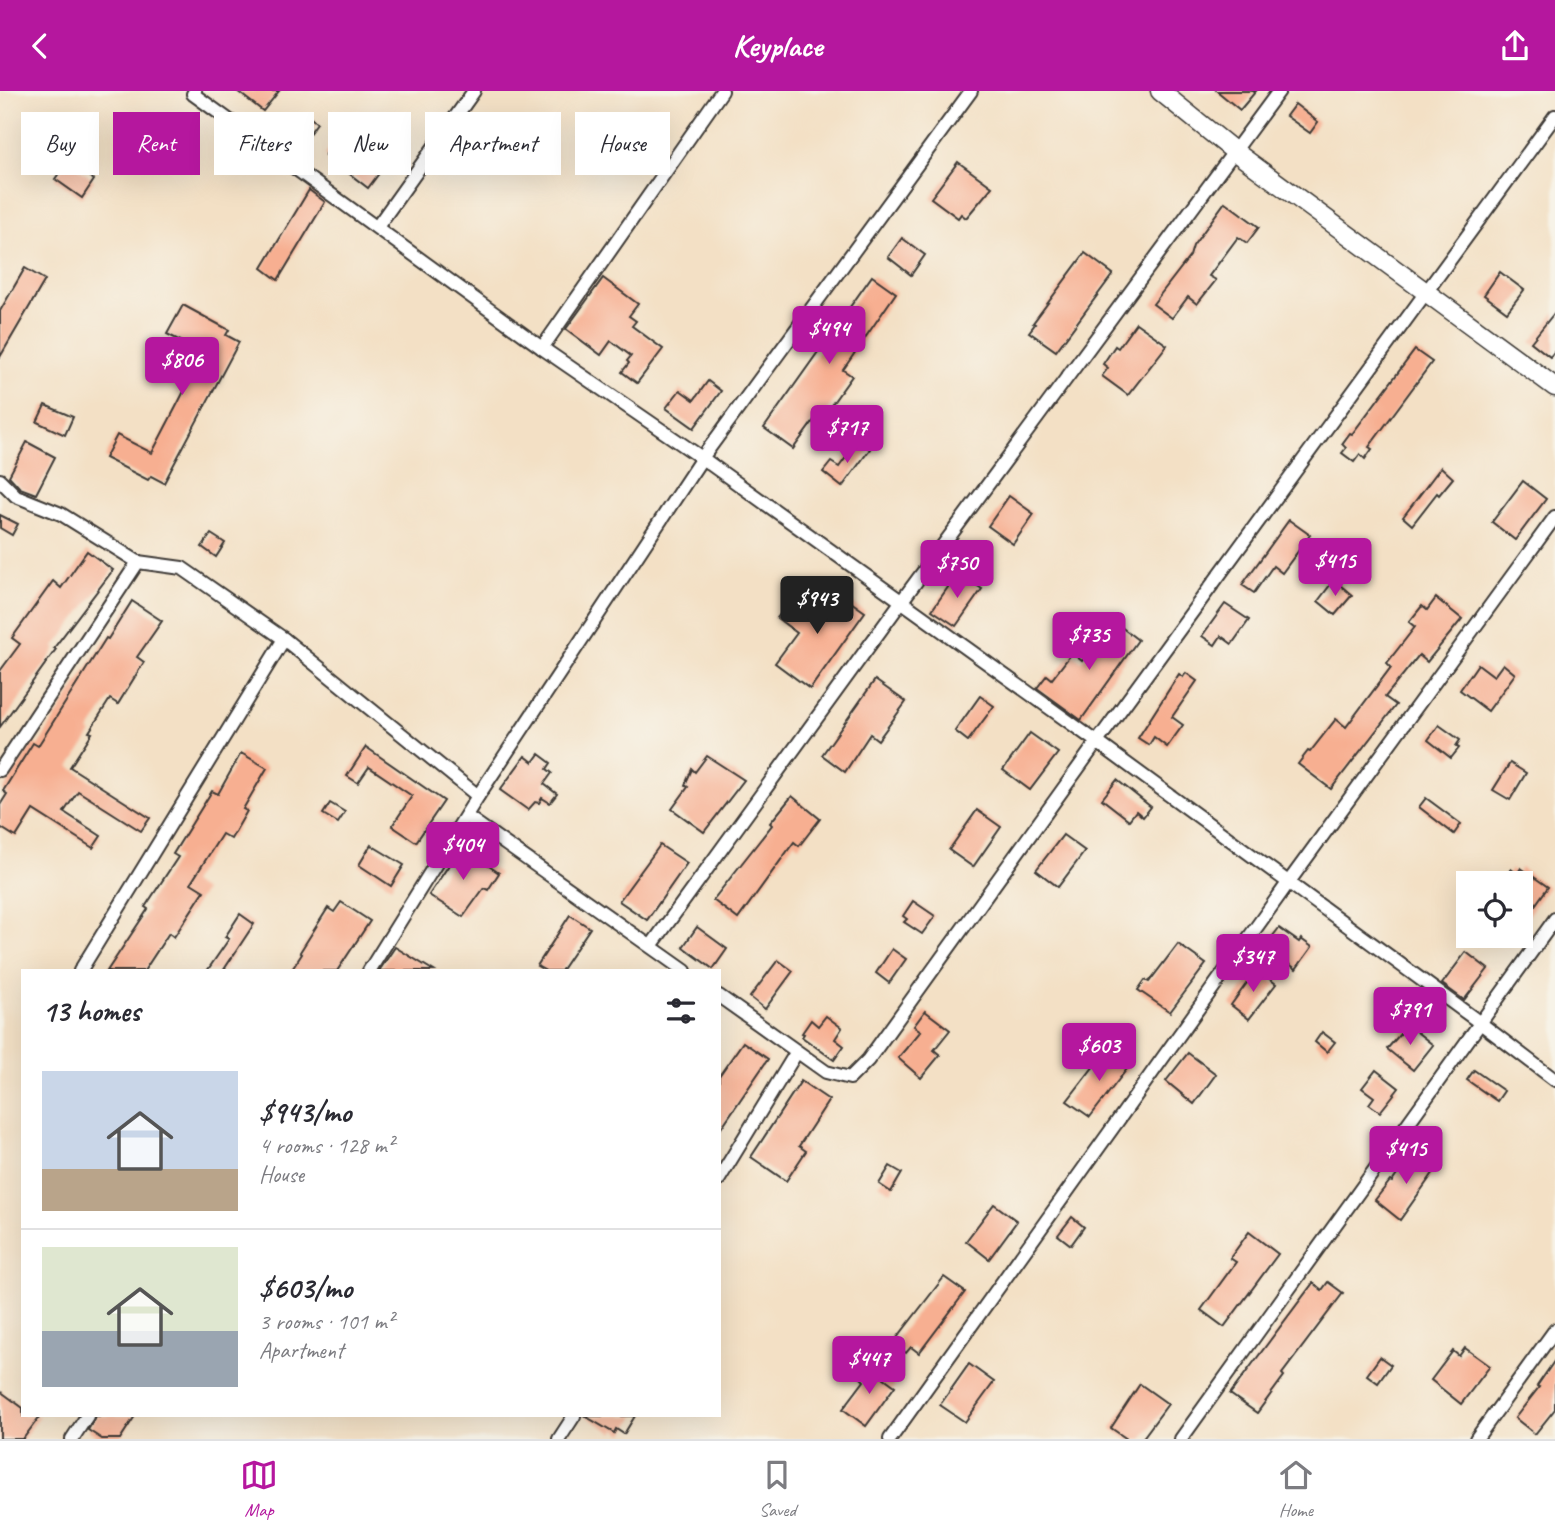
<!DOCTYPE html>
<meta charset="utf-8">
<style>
:root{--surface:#fff;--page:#f7f7f7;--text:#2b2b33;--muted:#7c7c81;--line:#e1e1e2;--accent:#b5179e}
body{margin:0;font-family:Caveat,sans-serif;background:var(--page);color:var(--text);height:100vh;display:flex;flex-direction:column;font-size:26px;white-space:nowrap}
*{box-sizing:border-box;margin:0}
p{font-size:23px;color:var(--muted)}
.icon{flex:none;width:38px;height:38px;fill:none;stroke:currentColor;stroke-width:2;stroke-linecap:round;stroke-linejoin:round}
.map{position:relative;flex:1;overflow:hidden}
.side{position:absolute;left:21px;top:878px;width:700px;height:448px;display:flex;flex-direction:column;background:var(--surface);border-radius:0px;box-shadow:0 7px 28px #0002}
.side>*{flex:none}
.banner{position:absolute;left:21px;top:21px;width:700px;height:63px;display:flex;gap:14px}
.buttons{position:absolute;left:1456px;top:780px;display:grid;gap:14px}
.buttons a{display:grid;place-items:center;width:77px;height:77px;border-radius:0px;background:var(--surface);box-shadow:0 7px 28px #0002;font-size:35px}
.price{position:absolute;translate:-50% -60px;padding:0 16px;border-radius:7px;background:var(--accent);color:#fff;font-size:23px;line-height:46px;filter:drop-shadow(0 2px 4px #0008)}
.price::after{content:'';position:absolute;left:50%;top:42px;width:21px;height:16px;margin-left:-10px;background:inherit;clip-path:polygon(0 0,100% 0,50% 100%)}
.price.current{background:#222;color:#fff}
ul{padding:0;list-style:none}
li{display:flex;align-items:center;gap:21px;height:175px;padding:0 21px}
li+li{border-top:2px solid var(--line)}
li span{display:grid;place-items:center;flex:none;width:196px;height:140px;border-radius:0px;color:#555}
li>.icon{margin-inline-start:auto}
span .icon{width:84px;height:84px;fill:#fffc;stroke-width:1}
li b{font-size:30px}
h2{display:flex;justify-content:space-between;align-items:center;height:84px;padding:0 21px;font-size:30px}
.tag{padding:0 24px;border-radius:0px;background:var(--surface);box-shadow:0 7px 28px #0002;font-size:24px;line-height:63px}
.tag.current{background:var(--accent);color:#fff}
header{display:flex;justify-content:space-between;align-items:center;height:91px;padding:0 21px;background:var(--accent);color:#fff;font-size:32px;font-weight:600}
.dock{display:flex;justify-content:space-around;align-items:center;height:98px;border-top:2px solid var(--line);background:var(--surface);font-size:19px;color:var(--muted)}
.dock a{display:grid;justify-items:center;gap:4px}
.dock .current{color:var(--accent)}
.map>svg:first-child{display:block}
.building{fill:#f7af91}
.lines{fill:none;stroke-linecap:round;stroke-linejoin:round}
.street-casing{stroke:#3c3935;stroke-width:16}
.secondary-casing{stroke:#3c3935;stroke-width:21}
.street{stroke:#fff;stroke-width:12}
.secondary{stroke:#fff;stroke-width:18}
</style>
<header><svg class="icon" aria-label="back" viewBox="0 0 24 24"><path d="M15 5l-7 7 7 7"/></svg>Keyplace<svg class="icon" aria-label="share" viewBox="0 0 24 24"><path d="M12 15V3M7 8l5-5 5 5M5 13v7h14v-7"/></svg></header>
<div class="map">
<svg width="1555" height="1348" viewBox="0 0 1555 1348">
<rect width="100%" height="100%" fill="#f7f3e8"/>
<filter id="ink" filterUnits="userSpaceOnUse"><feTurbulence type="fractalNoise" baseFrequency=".0143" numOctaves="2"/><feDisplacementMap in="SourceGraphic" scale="14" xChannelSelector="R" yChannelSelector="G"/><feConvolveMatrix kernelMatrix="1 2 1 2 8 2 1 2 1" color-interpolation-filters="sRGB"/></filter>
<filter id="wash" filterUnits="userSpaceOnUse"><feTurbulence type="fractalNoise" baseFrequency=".00686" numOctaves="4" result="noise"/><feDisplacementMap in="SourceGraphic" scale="28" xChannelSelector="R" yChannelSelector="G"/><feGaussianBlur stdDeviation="1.57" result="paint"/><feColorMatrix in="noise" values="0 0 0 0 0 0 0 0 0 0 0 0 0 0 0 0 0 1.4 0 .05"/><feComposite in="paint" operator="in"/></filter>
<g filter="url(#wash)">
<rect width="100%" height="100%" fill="#f3e0c5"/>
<g id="blocks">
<!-- building -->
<g class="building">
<path d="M237,0H279L263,20Z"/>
<path d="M1217,0H1256L1240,19Z"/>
<path d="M1295,13L1318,31L1310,42L1286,25Z"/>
<path d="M307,24L317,32L308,44L297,36Z"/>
<path d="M361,35L395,61L368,97L325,64L335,51L344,58Z"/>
<path d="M68,70L94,89L82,107L55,88Z"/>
<path d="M958,71L992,96L966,127L961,123L958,127L931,107Z"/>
<path d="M309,99L325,111L278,189L262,177Z"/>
<path d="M1225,111L1259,136L1247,152L1238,146L1209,185L1216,189L1197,213L1188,206L1172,227L1153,213L1190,165L1193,155Z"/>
<path d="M902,147L925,164L911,184L888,166Z"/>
<path d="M1085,162L1113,183L1056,260L1029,241L1035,233L1033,232Z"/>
<path d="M25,177L45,189L0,266V220Z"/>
<path d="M1500,181L1524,199L1507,221L1484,204Z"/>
<path d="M872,185L896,202L843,279L852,285L824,324L820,321L793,358L764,337Z"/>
<path d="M603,187L638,213L629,225L636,230L632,235L663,258L637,292L622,281L629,272L627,270L631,265L611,250L601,264L566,238Z"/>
<path d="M183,214L229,239L226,244L239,251L164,392L151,385L148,389L105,367L117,344L152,362L177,314L201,267L195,264L198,259L167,243Z"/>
<path d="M1555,221V260L1550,266L1531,251Z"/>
<path d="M1136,232L1167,254L1128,304L1102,285L1108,277L1103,273L1115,255L1118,257Z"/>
<path d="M1415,259L1432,271L1369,356L1372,358L1365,368L1360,363L1354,371L1342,362L1346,357L1342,353L1350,342L1352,343Z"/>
<path d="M708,290L721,300L694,337L666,317L680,299L694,309Z"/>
<path d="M45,314L73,326L65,344L37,331Z"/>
<path d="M858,350L870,358L842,396L823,381L831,371L839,376Z"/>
<path d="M27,351L55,366L36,403L20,397L9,385Z"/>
<path d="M1441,376L1453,387L1439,404L1437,402L1412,434L1403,426Z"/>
<path d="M1523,390L1546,408L1515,449L1492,431Z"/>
<path d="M1009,405L1034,423L1013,453L988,435Z"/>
<path d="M0,424L18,433L12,444L0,437Z"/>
<path d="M1289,429L1310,444L1282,482L1273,475L1254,502L1242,494Z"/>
<path d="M211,443L225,452L216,466L202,456Z"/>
<path d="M87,460L113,479L54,557L56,558L0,636V580L20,553L12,547L53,490L61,497Z"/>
<path d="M958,482L982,498L956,535L932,519Z"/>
<path d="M1334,489L1352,504L1335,524L1318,510Z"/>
<path d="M831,497L865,521L810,598L775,572L797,542L777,527L789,512L809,527Z"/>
<path d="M1436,507L1462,528L1427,571L1419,564L1385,606L1396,614L1331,698L1298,673L1308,660L1310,661L1336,628L1346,636L1391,576L1387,572L1415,536L1409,531L1422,515L1427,519Z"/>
<path d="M132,510L162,530L137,566L144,571L118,613L110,608L89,641L92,642L70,676L150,727L141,740L78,700L64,721L101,745L93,757L33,719L16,746L0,736V714L7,703L3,700L33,652L38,655L106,547L108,548Z"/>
<path d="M1225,513L1249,529L1232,553L1221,545L1215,554L1202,545Z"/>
<path d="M1112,529L1138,549L1081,629L1037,597L1047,584L1052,588L1072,562L1082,570Z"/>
<path d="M1478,573L1494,585L1503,573L1515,583L1488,620L1460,599Z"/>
<path d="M1186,582L1197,590L1172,626L1183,634L1167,656L1154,646L1149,654L1138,647L1179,583L1183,586Z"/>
<path d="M875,589L906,611L878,649L870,643L845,681L822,664Z"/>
<path d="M980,605L994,615L968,650L955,640Z"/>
<path d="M1439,634L1460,649L1456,655L1459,657L1451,667L1428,649Z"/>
<path d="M1030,642L1058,662L1030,699L1003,679Z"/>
<path d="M366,656L444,710L416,751L392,735L412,705L369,676L358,692L347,685Z"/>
<path d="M241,662L267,677L243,718L247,720L231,748L222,743L191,792L204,800L174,846L169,842L144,880H107L148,818L145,816L178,766L173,763L212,700L218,703Z"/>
<path d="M539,663L551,672L547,678L552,682L544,693L557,703L550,712L542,707L539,712L535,711L528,719L500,699L525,665L533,671Z"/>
<path d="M707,665L744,689L704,741L672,718L688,696L685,694L692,678L695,681Z"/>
<path d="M1510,672L1526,682L1510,709L1493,699Z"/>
<path d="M1117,689L1151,716L1143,726L1136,720L1129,729L1102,708Z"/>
<path d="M792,705L820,728L799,755L794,751L738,828L713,809L772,734L770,732Z"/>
<path d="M1426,707L1461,733L1454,743L1419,716Z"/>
<path d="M330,712L345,721L338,732L323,723Z"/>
<path d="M977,719L1001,736L973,776L949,759Z"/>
<path d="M1063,744L1085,760L1058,796L1036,779Z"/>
<path d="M371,754L404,774L391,795L359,774Z"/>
<path d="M660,754L687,772L647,829L619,810Z"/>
<path d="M461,756L499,782L488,799L484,797L463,826L429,804Z"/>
<path d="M1521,777L1548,796L1521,834V793H1500L1511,778L1517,783Z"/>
<path d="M913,810L935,825L922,843L904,831L907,828L903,825Z"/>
<path d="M341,811L370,830L337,880H291L302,863L300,861L328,817L334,821Z"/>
<path d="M240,823L254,833L223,880H207L229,848L225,846Z"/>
<path d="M570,824L590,837L561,880H546L537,875Z"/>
<path d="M697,836L727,858L713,878L683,856Z"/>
<path d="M1279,837L1299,851L1301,848L1312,856L1296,878L1265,855Z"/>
<path d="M1178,853L1206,873L1170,921L1138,899L1145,889L1149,891Z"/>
<path d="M395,856L434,880H379Z"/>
<path d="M892,858L906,868L889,892L876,882Z"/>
<path d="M1466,861L1488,878L1464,909L1442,893Z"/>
<path d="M778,869L793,880L765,918L750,906Z"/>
<path d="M1257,878L1276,893L1249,928L1231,914Z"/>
<path d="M925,920L950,939L934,959L940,964L921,987L898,967L921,940L914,935Z"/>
<path d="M826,925L842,937L835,948L844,955L834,969L802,946L804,943L802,942L811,929L818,935Z"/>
<path d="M1408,934L1433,954L1413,979L1387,958Z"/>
<path d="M1322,941L1335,951L1327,961L1315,951Z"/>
<path d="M743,951L768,968L719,1040V985Z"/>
<path d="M1108,957L1130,974L1090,1026L1067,1010Z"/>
<path d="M1188,962L1216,983L1194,1013L1166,990Z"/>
<path d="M1376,979L1399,997L1380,1021L1369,1013L1374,1006L1362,997Z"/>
<path d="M1474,979L1504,1000L1497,1010L1467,989Z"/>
<path d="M801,990L829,1009L799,1055L806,1060L786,1090L751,1066Z"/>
<path d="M1413,1061L1436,1078L1400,1129L1375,1109L1390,1090L1392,1091Z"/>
<path d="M890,1075L902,1082L891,1101L879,1093Z"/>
<path d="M994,1113L1017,1130L989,1168L966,1150Z"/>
<path d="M1072,1126L1084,1136L1071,1154L1058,1144Z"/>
<path d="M1249,1141L1278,1163L1224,1236L1201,1219L1236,1171L1230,1167Z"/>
<path d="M944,1186L965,1201L919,1262L911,1256L906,1262L896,1255L900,1249L897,1247Z"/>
<path d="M1328,1191L1343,1202L1282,1283L1284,1285L1257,1322L1230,1303L1313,1192L1322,1199Z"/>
<path d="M1465,1257L1490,1275L1461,1313L1431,1289L1453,1260L1459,1265Z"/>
<path d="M1380,1266L1391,1274L1378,1292L1367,1284Z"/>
<path d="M1555,1269V1318L1535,1343L1515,1327L1539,1296L1537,1295Z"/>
<path d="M969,1273L994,1291L965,1331L940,1314Z"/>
<path d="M868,1275L895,1295L866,1335L843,1318L864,1290L860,1286Z"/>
<path d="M1140,1293L1168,1313L1142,1348H1127L1111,1337Z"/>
<path d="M0,1300L23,1317V1325H40L23,1348H0Z"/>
<path d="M96,1325H135L120,1348H102L88,1339Z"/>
<path d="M585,1325H635L624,1343L616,1338L614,1342Z"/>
</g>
</g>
</g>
<g filter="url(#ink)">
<use href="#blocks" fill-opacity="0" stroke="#3c3935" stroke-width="2"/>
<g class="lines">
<defs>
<g id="street">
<path d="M195,0L193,3L542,257L702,367L1097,651L1479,931L1555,989"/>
<path d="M377,136L474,0"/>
<path d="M542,257L722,0"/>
<path d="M0,389L16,405L61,423L138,471"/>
<path d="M0,679L138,471L182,477L284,548L478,705"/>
<path d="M466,725L685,880"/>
<path d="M651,855L901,511L1279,0"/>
<path d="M80,880L284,548"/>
<path d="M369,880L478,705L702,367L971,0"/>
<path d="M719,905L826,981L850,987L868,969L1097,651L1555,25"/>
<path d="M719,1088L796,962"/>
<path d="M72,1348L87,1325"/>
<path d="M559,1348L574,1325"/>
<path d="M890,1348L1288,792L1555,426"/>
<path d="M1181,1348L1555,828"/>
<path d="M1476,1348L1555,1239"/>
</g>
<path id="secondary" d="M1160,0L1234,60L1555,296"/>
</defs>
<!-- street casing -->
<use href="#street" class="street-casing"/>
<!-- secondary casing -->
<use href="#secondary" class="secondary-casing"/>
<!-- street -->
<use href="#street" class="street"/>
<!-- secondary -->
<use href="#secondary" class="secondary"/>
</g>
</g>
</svg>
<div class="buttons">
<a><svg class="icon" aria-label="locate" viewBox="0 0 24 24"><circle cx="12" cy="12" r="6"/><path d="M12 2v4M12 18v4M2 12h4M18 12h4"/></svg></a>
</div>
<b class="price" style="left:829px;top:275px">$494</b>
<b class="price" style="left:182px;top:306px">$806</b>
<b class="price" style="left:847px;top:374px">$717</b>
<b class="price" style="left:1335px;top:507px">$415</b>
<b class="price" style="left:957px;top:509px">$750</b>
<b class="price current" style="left:817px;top:545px">$943</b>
<b class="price" style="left:1089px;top:581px">$735</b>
<b class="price" style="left:463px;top:791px">$404</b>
<b class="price" style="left:1253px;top:903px">$347</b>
<b class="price" style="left:1410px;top:956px">$791</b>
<b class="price" style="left:1099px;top:992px">$603</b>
<b class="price" style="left:1406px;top:1095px">$415</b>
<b class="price" style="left:869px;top:1305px">$447</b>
<div class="banner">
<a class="tag">Buy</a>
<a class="tag current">Rent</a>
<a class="tag">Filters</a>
<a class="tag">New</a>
<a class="tag">Apartment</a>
<a class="tag">House</a>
</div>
<section class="side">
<h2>13 homes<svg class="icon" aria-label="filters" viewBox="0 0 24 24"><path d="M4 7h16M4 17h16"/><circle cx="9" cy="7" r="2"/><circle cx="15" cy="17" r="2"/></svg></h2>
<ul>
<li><span style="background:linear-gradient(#c9d6e8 70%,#b9a48a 0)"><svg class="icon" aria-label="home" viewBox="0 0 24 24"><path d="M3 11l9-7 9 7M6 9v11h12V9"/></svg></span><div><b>$943/mo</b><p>4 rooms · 128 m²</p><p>House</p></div></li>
<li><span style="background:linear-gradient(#dfe7d0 60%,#9aa5b1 0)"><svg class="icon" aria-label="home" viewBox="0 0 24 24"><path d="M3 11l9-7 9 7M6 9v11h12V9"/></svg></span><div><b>$603/mo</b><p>3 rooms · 101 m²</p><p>Apartment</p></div></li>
</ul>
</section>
</div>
<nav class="dock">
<a class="current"><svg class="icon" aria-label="map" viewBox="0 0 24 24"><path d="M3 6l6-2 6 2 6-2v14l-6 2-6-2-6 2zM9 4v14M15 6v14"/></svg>Map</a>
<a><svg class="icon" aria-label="saved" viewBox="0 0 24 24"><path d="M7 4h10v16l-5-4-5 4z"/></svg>Saved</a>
<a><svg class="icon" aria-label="home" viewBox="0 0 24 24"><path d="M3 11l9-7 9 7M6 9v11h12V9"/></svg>Home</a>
</nav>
